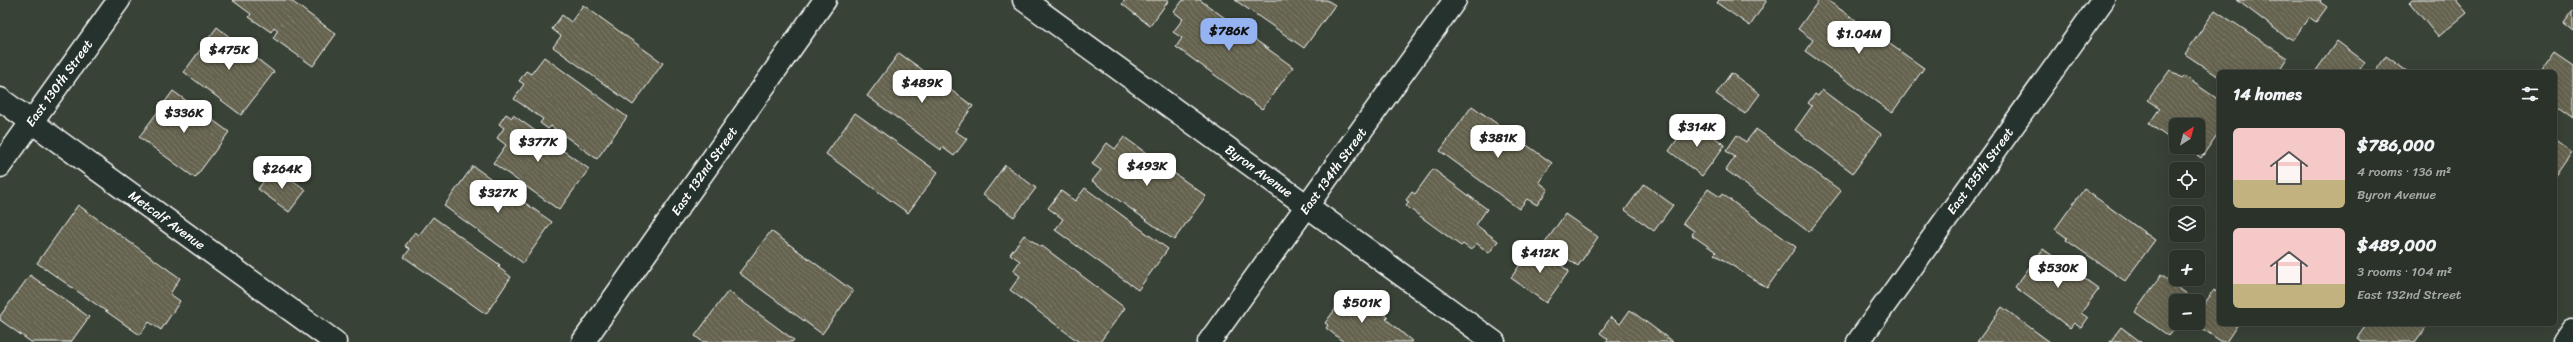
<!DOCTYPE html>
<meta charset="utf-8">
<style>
:root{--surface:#2b3229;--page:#333a31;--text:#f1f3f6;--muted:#a6aaa8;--line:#474d46;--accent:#95b2f1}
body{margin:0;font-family:Sriracha,sans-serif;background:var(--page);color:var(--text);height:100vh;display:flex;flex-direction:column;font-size:15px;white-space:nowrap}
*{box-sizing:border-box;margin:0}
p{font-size:13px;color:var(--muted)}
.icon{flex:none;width:22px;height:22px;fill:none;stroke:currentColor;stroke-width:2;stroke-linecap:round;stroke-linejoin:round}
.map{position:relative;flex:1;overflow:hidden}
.details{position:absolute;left:2217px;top:70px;width:340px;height:256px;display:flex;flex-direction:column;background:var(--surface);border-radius:6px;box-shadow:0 4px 16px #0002,0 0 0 1px var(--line)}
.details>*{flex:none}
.needle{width:26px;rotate:36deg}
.tools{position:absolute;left:2169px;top:118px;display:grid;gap:8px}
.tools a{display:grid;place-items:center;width:36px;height:36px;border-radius:6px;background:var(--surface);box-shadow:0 4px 16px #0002,0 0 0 1px var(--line);font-size:20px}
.price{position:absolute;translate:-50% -34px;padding:0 9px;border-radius:8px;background:#fff;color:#222;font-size:13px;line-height:26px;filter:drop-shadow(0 1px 2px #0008)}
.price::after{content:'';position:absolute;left:50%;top:24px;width:12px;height:9px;margin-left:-6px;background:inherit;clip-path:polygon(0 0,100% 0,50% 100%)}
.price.current{background:var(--accent);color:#111}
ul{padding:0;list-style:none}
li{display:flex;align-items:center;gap:12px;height:100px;padding:0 16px}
li span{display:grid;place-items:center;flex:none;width:112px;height:80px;border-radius:6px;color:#555}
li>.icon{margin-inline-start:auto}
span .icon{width:48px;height:48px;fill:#fffc;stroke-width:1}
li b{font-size:17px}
h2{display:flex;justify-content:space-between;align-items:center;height:48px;padding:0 16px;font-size:17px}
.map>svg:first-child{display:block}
.building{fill:url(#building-back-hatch);stroke:#fff}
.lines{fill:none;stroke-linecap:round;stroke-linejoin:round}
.minor-casing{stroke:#fff;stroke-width:25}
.minor{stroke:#26332d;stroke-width:22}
.labels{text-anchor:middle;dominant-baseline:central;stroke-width:3.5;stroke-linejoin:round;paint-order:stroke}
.street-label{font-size:13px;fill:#fff;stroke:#26332d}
</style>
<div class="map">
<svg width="2573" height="342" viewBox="0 0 2573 342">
<defs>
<pattern id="building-back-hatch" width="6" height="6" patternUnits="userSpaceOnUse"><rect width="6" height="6" fill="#65644f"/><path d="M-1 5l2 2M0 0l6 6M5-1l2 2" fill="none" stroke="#7c7b69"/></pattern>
</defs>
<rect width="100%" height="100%" fill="#394237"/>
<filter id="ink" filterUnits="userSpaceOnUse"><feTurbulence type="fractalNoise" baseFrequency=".025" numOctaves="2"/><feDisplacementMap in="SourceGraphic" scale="8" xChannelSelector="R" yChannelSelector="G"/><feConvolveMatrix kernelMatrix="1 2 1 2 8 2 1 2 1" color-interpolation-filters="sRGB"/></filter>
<g filter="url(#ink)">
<!-- building -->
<g class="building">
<path d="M232,0H290L336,34L313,66L273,38L278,30L274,27L271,32L249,17L251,14Z"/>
<path d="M1125,0H1169L1150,26L1122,4Z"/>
<path d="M1183,0H1200L1293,67L1262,109L1176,47L1182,38L1173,32L1183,19L1174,12Z"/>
<path d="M1235,0H1327L1335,5L1304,48Z"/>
<path d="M1719,0H1767L1750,26L1717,3Z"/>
<path d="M1819,0H1827L1924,68L1892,113L1805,51L1813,40L1798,29Z"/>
<path d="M2237,0H2321L2320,2L2327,7L2316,22L2309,17L2293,40L2288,37L2287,38Z"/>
<path d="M2413,0H2456L2467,13L2438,37L2410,3Z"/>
<path d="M583,5L663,63L633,105L553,47L561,36L552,29L562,15L571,22Z"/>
<path d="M2215,10L2287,58L2278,72H2219V77L2185,54Z"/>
<path d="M2573,11V30L2564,23Z"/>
<path d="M217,27L274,72L241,115L184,72Z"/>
<path d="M2337,41L2365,62L2358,72H2315Z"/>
<path d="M2554,51L2573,64V120L2555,107V72H2539Z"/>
<path d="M899,53L973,106L955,131L967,139L954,156L942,147L941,150L867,96Z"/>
<path d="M2386,56L2408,72H2375Z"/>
<path d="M544,57L627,117L597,159L551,126L548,129L540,123L543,119L514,99L524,84L519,81L526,71L531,74Z"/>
<path d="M2170,70L2182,78L2184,76L2219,100V132L2201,158L2193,152L2191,155L2181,147H2198V125H2176V143L2149,124L2160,108L2148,100Z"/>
<path d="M1731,73L1760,94L1745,114L1716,94Z"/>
<path d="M1822,90L1881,134L1853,173L1795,130L1812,106L1808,103L1815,94L1818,96Z"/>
<path d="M173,91L229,132L195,178L139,137Z"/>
<path d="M1472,106L1552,163L1539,182L1548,189L1537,205L1527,199L1519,209L1440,151Z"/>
<path d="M855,113L938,172L908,213L826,154Z"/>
<path d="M506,114L512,118L513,115L589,169L559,210L493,163L506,145L497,138L504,128L499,124Z"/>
<path d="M1691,120L1725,145L1702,176L1669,151Z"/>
<path d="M1756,129L1841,191L1809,232L1726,170L1735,157L1726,151L1737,135L1746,142Z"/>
<path d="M1124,137L1206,196L1174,240L1092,181L1101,170L1092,164L1107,143L1115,149Z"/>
<path d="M2555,139L2573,152L2555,178Z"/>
<path d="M1005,165L1036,188L1014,217L983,195Z"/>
<path d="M473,166L552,222L523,263L444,206Z"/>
<path d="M274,167L306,190L289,212L258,189Z"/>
<path d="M1433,169L1487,209L1476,225L1498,241L1489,253L1476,243L1471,250L1463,244L1461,246L1406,206L1409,202L1406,200L1412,192L1415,194Z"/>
<path d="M1644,184L1673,205L1654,231L1625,210Z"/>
<path d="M1085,188L1168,249L1138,290L1055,230L1063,219L1048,208L1061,191L1075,201Z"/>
<path d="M1708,189L1720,197L1722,194L1796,247L1767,288L1714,254L1716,252L1692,235L1694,231L1683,223Z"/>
<path d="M2084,189L2155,240L2125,281L2066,240L2067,238L2055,229Z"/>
<path d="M78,205L180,278L170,294L180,301L161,330L149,322L140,335L37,263Z"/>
<path d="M1565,214L1598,237L1578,266L1545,243Z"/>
<path d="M433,217L500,265L498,267L511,277L486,314L404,257L410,249L405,246L415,232L419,235Z"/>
<path d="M771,231L853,291L822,334L739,273Z"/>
<path d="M1024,235L1041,247L1042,246L1125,308L1100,342H1079L1010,290L1020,276L1013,271L1020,261L1010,254Z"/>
<path d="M1533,245L1569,271L1546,303L1511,278Z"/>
<path d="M2043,249L2099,289L2081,313L2088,318L2081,328L2074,323L2070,328L2015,287Z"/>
<path d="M30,275L89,317L71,342H31L0,320V316Z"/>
<path d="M2161,275L2195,300L2176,301V323H2179L2169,336L2135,312Z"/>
<path d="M2214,290L2219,294V324H2238L2226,342H2222L2194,323H2198V313Z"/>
<path d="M728,291L794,340L792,342H703L695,336Z"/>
<path d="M1346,295L1348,297L1350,295L1380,315L1382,312L1388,317L1386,319L1413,342H1344L1326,328L1328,325L1325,323Z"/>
<path d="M2002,307L2050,342H1977Z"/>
<path d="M1630,310L1673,342H1606L1608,339L1600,333L1611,317L1620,324Z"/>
<path d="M2367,324H2428L2415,342H2362L2357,338Z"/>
<path d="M2121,327L2141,342H2110Z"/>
</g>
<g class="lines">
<defs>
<g id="minor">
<path d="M1024,0L1494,342"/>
<path d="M0,99L335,342"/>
<path d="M0,166L119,0"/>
<path d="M583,342L825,0"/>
<path d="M1209,342L1455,0"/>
<path d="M1858,342L2103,0"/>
<path d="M2564,342L2573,329"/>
</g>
</defs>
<!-- minor casing -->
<use href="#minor" class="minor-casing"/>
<!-- minor -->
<use href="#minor" class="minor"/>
</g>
</g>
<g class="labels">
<!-- street labels -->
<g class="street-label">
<text transform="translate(59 83) rotate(-54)">East 130th Street</text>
<text transform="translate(704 171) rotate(-55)">East 132nd Street</text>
<text transform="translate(1259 171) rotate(36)">Byron Avenue</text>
<text transform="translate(1333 171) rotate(-54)">East 134th Street</text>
<text transform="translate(1980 171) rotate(-54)">East 135th Street</text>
<text transform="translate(167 220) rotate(36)">Metcalf Avenue</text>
</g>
</g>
</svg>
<div class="tools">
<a><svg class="needle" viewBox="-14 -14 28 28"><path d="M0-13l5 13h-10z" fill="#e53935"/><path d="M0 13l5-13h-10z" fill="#a6aaa8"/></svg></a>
<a><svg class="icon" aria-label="locate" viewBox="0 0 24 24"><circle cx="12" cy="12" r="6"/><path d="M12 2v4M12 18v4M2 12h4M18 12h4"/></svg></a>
<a><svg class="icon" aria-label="layers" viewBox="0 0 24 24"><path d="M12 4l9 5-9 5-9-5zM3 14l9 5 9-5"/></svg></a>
<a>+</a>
<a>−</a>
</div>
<b class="price current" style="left:1229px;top:52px">$786K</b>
<b class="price" style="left:1859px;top:55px">$1.04M</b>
<b class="price" style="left:229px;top:71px">$475K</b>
<b class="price" style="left:922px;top:104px">$489K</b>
<b class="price" style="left:184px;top:134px">$336K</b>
<b class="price" style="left:1697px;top:148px">$314K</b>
<b class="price" style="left:1498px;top:159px">$381K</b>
<b class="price" style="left:538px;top:163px">$377K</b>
<b class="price" style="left:1147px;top:187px">$493K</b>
<b class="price" style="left:282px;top:190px">$264K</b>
<b class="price" style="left:498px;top:214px">$327K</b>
<b class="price" style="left:1540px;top:274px">$412K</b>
<b class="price" style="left:2058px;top:289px">$530K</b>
<b class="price" style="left:1362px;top:324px">$501K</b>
<section class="details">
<h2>14 homes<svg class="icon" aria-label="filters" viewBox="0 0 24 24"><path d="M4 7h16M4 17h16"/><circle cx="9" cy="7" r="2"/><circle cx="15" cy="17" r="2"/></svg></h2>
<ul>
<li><span style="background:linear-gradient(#f6c9c9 65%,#c2b280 0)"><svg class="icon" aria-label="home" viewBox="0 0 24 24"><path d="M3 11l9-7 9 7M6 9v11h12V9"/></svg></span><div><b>$786,000</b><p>4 rooms · 136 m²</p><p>Byron Avenue</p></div></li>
<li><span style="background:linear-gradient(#f6c9c9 70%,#c2b280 0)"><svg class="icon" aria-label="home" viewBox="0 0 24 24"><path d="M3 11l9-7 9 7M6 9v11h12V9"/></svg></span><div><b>$489,000</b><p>3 rooms · 104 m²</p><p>East 132nd Street</p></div></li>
</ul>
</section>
</div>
